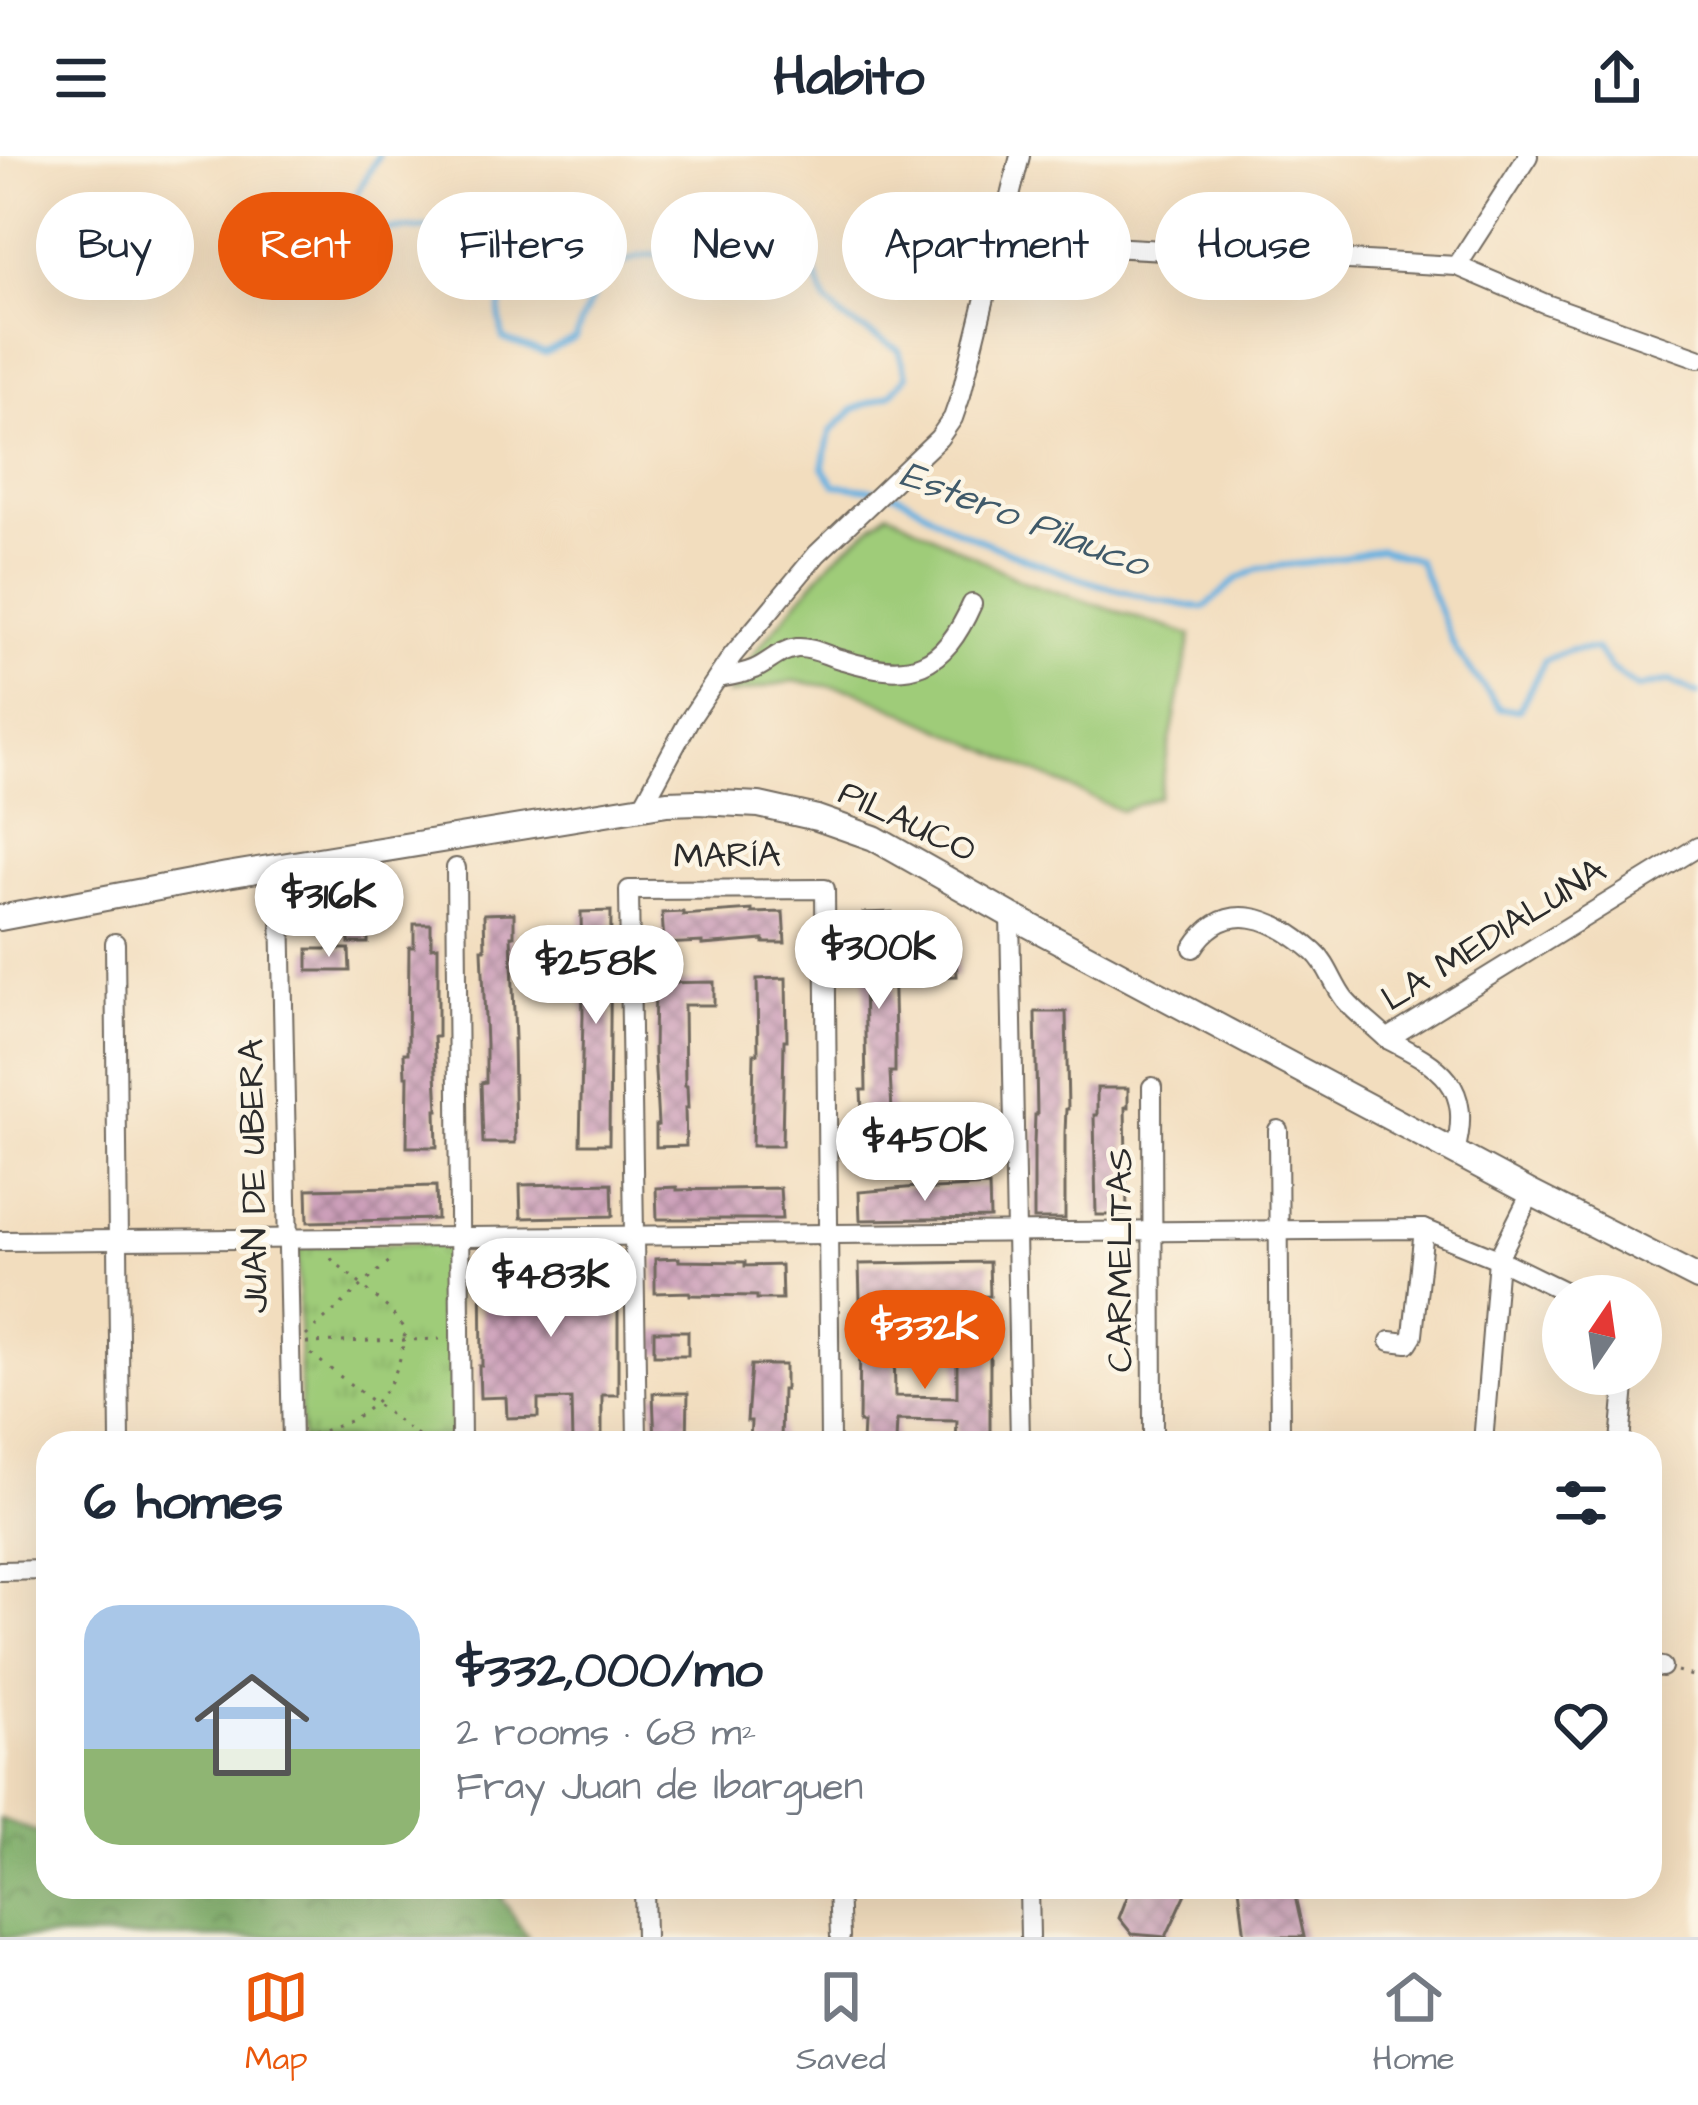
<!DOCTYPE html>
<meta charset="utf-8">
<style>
:root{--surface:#fff;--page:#f6f6f7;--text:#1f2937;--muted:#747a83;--line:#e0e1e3;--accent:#ea580c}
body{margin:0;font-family:"Architects Daughter",sans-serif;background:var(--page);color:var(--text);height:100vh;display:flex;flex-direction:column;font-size:45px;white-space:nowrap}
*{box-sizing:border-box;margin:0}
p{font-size:39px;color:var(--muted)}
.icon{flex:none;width:66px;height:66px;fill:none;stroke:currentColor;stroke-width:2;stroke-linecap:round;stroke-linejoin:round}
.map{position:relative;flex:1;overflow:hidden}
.drawer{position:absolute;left:36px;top:1275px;width:1626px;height:468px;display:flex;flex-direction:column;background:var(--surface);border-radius:36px;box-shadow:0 12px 48px #0002}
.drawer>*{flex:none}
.banner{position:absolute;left:36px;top:36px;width:1626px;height:108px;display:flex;gap:24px}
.needle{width:78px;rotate:13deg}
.controls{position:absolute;left:1542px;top:1119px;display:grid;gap:24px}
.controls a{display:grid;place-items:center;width:120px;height:120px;border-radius:50%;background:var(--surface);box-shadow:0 12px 48px #0002;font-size:60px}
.price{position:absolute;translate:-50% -102px;padding:0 27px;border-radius:42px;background:#fff;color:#222;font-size:39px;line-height:78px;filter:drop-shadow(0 3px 6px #0008)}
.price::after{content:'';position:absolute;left:50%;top:72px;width:36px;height:27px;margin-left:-18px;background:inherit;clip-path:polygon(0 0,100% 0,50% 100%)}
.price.selected{background:var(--accent);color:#fff}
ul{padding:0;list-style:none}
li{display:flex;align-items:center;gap:36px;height:300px;padding:0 48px}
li+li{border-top:3px solid var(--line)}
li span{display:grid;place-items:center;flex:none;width:336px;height:240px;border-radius:36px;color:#555}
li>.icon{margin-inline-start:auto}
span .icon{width:144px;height:144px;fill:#fffc;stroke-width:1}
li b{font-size:51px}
h2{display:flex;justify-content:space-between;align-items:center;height:144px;padding:0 48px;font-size:51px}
.pill{padding:0 42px;border-radius:54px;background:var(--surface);box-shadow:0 12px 48px #0002;font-size:42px;line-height:108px}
.pill.selected{background:var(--accent);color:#fff}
header{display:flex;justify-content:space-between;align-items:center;height:156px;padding:0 48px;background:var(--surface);font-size:54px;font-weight:700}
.dock{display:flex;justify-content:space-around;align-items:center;height:168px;border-top:3px solid var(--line);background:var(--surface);font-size:33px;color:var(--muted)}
.dock a{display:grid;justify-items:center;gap:6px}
.dock .selected{color:var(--accent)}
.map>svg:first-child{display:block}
.grass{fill:url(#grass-tufts);stroke:#657c52;stroke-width:3}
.forest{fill:url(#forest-crowns);stroke:#556e4a;stroke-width:3}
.pitch{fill:#9fcc79;stroke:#657c52;stroke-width:3}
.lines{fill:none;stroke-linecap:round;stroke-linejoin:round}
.stream{stroke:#68b1e0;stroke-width:6}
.building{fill:url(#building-cross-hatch)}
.minor-casing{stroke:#71695e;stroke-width:22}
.major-casing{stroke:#71695e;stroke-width:28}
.path{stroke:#71695e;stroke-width:3;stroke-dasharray:3 9;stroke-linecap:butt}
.minor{stroke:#fff;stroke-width:18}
.major{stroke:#fff;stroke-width:24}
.labels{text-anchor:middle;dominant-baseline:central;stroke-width:9;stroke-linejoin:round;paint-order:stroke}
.street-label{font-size:36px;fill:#2b2b2b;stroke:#fcf5e5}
.water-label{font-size:39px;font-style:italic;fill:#405a6a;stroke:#fcf5e5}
</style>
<header><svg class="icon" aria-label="menu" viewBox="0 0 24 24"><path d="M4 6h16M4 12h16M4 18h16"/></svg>Habito<svg class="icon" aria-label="share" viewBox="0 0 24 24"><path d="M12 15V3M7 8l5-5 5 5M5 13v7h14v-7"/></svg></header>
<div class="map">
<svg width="1698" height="1781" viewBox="0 0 1698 1781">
<defs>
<pattern id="grass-tufts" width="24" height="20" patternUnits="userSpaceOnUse" patternTransform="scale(3)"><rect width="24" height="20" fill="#9fcc79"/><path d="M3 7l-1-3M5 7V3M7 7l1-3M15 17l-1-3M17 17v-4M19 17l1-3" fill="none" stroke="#89af69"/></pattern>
<pattern id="forest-crowns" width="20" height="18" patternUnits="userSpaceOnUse" patternTransform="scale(3)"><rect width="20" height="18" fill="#7fb069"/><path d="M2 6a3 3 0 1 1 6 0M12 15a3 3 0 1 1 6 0" fill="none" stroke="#688f57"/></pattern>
<pattern id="building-cross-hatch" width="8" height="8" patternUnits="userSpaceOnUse" patternTransform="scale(3)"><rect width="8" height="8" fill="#cc9fb9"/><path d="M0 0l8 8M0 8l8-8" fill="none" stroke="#a68297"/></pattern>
</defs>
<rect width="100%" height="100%" fill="#fcf5e5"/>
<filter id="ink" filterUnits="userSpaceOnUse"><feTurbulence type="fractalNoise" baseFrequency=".00833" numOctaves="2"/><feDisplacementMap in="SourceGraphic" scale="24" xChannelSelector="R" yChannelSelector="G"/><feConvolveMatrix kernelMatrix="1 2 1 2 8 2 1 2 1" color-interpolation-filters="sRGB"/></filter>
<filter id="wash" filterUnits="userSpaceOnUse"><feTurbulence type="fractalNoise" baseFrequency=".004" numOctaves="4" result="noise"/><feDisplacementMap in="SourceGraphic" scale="48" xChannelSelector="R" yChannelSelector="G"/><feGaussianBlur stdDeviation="2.7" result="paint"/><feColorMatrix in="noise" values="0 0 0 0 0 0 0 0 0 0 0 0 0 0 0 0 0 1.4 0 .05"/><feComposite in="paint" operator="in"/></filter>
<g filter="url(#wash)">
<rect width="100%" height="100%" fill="#f2ddbe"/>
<!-- grass -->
<path class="grass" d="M454,1087L457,1287H301L298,1090Z"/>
<!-- forest -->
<path class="forest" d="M0,1663L48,1680V1731H509L502,1743L528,1781H0Z"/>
<!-- pitch -->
<g class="pitch">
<path d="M888,356L1022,425L1191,479L1159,641L1121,655L855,534L793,525L728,539L756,495L833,403Z"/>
<path d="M453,1280V1287H304V1283Z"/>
</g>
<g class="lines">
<!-- stream -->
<g class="stream">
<path d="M378,0L357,38L353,68L371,75L432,72L458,55L512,67L580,53L594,70C570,116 550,116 504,132L499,157L503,183L545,197L575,182C593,135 613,89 673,101C685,104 697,113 709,115C735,118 759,104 784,102C793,102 803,106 812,108L825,145L844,163L898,193L907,220L890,239L854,253L830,276L823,311L835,329L877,334"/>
<path d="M890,337C914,343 933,363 955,373C1032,407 1122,442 1204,452L1237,423L1260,412L1324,405L1380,393L1418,404L1456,495L1500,553L1519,554L1545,504L1570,494L1596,493L1610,512L1637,532L1670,525L1698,538"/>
</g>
</g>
<g id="blocks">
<!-- building -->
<g class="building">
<path d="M374,731V753H368V787H349L347,732Z"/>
<path d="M752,754V757L783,756L785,787H764V784L702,789V786L664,788L662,757L683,756V759Z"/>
<path d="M611,755L609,988H580L583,859L581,756Z"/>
<path d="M892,756L895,882V916H890L892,956L862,957L861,934H866L863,757Z"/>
<path d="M514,757V780H511L515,883H513L515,987H483L481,927L486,926V888L482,793H485L484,758Z"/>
<path d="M414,768H431V791L438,790V881H434L438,954H436L437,991H407L408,920H405L404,897H408L409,791H414Z"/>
<path d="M308,793H349L350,815H308Z"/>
<path d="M956,798L957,820L927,821V799Z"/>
<path d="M786,822L787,884H784L782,990H752L754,898H758L757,823Z"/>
<path d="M714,826V849H684L685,930H687L688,952H685L686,990L656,991V969H658L654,897L655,827Z"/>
<path d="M1035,856H1066L1068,953H1066L1065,977V1063H1034V988L1035,959H1037Z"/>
<path d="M1097,932H1128V951H1125L1127,1059H1096L1094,959H1097Z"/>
<path d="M989,967L990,989L960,990V968Z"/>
<path d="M612,1027L613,1060L521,1062L520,1029Z"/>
<path d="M436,1030L437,1063L308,1066L307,1033Z"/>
<path d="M989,1030L990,1062L860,1064L859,1036L918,1031V1034Z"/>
<path d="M677,1031V1034L780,1032L782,1063H657L656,1032Z"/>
<path d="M679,1102V1105L745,1106V1110L781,1109L782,1143H757V1140L690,1139V1136L655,1137V1103Z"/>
<path d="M989,1106L990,1140L860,1143L859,1108Z"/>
<path d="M481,1108H500V1110L618,1108V1239H602V1287H572L571,1243L538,1244V1261L507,1262L506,1241L480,1242L479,1210H482Z"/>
<rect x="654" y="1175" width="34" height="24"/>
<path d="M957,1176L990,1177V1287H956L957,1265L897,1264L896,1287H862L863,1267H859L860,1180L894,1181L895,1240L957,1241Z"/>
<path d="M751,1209H785V1234H782L781,1287H750L751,1265H747Z"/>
<path d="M653,1237H688L687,1287H655Z"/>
<path d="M1131,1731H1189L1166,1781L1132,1778L1119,1762Z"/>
<path d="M1239,1731H1293L1304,1781H1245Z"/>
</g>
</g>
</g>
<g filter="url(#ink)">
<use href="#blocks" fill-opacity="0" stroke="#71695e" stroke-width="3"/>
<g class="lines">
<defs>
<g id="minor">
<path d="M999,85L1457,110L1546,148L1698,202"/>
<path d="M1457,110L1528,0"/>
<path d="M718,522C730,520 743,518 755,513C770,506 780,494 797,492C813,491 827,500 843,504C911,525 943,514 972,448"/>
<path d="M642,651L688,566L732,500L817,398L939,282L953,262L961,239L1020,0"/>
<path d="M456,712L461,1287"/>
<path d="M281,751L292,1287"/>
<path d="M1010,759L1020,1287"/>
<path d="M115,787L120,1287"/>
<path d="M1193,792C1226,740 1275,762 1314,796C1328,808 1333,829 1345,844C1357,858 1374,870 1387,883"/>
<path d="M1152,931L1153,1277"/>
<path d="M1278,974L1280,1281L1284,1287"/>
<path d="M1455,996C1473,929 1442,911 1387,883L1698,691"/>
<path d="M0,1085L1424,1073L1498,1103L1574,1140"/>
<path d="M1390,1185L1408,1187L1413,1179L1424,1073"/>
<path d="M637,1287L629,734L825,733L830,1287"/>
<path d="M1483,1287L1498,1103L1531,1037"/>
<path d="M1620,1287L1626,1218"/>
<path d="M0,1415L48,1414"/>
<path d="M1650,1509L1662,1511"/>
<path d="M644,1731L645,1781"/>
<path d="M838,1731L840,1781"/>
<path d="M1029,1731L1030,1781"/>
</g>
<path id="major" d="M0,762L227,719L667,647L698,646L759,649L817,662L874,682L1010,759L1531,1037L1698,1122"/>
</defs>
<!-- minor casing -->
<use href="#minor" class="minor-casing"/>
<!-- major casing -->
<use href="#major" class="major-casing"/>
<!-- path -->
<g class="path">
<path d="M306,1180L393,1102"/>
<path d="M306,1187L440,1183"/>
<path d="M311,1198L419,1281"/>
<path d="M312,1278C370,1263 399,1236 405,1174L389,1153L328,1100"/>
<path d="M1677,1515L1698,1522"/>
</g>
<!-- minor -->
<use href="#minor" class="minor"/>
<!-- major -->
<use href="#major" class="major"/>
</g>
</g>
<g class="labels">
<!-- street labels -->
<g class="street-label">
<text transform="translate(907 666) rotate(25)">PILAUCO</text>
<text transform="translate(727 700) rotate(-1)">MARÍA</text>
<text transform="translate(1494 779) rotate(-32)">LA MEDIALUNA</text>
<text transform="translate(254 1020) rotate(-91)">JUAN DE UBERA</text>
<text transform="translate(1120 1104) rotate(-90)">CARMELITAS</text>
</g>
<!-- water labels -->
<g class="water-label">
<text transform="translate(1024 364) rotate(21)">Estero Pilauco</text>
</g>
</g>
</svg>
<div class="controls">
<a><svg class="needle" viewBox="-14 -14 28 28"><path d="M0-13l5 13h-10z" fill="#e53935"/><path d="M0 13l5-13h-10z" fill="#747a83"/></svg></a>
</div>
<b class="price" style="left:329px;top:804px">$316K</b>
<b class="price" style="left:879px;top:856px">$300K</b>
<b class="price" style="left:596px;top:871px">$258K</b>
<b class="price" style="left:925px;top:1048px">$450K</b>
<b class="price" style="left:551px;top:1184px">$483K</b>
<b class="price selected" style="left:925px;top:1236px">$332K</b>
<div class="banner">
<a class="pill">Buy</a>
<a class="pill selected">Rent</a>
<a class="pill">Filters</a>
<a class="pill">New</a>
<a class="pill">Apartment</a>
<a class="pill">House</a>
</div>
<section class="drawer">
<h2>6 homes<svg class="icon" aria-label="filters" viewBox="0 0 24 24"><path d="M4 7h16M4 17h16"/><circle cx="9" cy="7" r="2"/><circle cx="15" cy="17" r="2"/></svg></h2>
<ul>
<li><span style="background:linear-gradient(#a9c7e8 60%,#8fb573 0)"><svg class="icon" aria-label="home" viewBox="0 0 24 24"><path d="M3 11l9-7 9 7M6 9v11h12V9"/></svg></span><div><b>$332,000/mo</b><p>2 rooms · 68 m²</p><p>Fray Juan de Ibarguen</p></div><svg class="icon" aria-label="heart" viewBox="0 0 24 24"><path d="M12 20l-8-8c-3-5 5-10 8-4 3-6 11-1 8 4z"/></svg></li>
</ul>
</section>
</div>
<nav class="dock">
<a class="selected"><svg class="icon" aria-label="map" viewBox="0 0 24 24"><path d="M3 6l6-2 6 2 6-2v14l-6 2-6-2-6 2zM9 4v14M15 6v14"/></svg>Map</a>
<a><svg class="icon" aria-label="saved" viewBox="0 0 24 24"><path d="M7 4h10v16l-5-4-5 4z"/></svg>Saved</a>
<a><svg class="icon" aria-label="home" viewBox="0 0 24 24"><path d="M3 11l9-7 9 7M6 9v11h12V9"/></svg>Home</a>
</nav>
